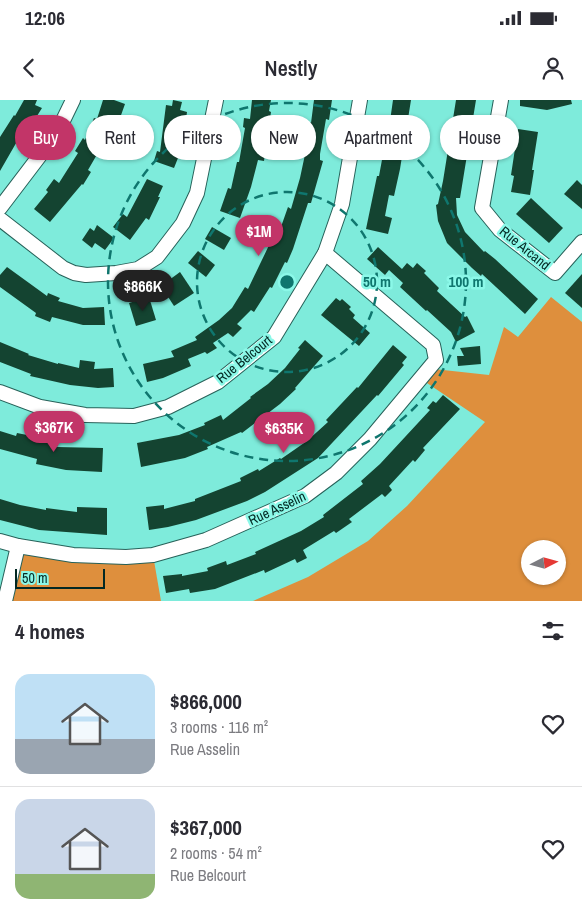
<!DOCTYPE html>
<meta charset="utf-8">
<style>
:root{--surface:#fff;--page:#f7f7f7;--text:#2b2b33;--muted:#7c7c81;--line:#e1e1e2;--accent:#c23568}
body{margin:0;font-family:"Archivo Narrow",sans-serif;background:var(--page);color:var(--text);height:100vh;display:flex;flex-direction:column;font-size:19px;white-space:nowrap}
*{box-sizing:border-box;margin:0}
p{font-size:16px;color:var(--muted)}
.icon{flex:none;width:28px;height:28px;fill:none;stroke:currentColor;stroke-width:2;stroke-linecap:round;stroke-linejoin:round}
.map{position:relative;height:501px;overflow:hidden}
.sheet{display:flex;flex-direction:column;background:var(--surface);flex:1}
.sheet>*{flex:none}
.hud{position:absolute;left:15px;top:15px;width:552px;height:45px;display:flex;gap:10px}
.needle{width:32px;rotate:84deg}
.buttons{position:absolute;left:521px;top:440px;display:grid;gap:10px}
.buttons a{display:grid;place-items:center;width:45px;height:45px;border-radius:50%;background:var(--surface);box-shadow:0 1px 4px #0004;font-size:25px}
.scale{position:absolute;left:15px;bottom:12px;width:90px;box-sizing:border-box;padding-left:5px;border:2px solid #032823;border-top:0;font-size:14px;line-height:18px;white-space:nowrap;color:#032823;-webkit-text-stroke:4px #8bf8e8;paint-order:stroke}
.price{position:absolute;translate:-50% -42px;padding:0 11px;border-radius:18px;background:var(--accent);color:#fff;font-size:16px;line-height:32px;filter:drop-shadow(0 1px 2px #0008)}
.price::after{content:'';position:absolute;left:50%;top:30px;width:15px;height:11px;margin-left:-8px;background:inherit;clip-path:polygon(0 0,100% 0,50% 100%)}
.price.on{background:#222;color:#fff}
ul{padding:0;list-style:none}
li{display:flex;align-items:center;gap:15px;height:125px;padding:0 15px}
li+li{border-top:1px solid var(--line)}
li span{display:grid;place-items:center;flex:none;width:140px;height:100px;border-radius:15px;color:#555}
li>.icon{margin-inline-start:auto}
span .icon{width:60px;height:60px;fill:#fffc;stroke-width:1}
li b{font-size:21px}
h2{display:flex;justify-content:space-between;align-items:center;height:60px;padding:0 15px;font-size:21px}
.tag{padding:0 18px;border-radius:22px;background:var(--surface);box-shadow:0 1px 4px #0004;font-size:18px;line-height:45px}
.tag.on{background:var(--accent);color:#fff}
.status{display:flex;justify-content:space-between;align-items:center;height:35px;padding:0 25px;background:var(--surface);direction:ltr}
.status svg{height:14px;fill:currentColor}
header{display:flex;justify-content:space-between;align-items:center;height:65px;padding:0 15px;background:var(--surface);font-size:22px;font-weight:600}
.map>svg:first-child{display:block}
.green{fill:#de8f3d;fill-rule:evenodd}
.building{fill:#144431}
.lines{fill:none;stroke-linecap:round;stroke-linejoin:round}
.minor-casing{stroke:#276159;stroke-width:16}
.minor{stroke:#fff;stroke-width:14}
.ring{fill:none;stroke:#0f766e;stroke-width:2.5;stroke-dasharray:9 6}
.labels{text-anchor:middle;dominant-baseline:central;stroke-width:5;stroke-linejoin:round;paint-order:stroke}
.street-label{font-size:14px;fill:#032823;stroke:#8bf8e8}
.centre{fill:#0f766e;stroke:#8bf8e8;stroke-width:2.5}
.ring-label{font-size:15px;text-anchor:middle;font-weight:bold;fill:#0f766e;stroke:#8bf8e8;stroke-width:5;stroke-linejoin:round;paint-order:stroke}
</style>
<div class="status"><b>12:06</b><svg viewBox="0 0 49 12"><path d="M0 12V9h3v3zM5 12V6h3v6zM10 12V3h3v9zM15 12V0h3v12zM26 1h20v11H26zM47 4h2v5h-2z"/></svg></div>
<header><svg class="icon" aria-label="back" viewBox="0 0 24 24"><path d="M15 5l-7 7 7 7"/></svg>Nestly<svg class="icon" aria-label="person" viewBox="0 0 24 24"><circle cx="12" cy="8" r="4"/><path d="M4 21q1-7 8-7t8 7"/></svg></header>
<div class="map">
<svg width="582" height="501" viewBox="0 0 582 501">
<rect width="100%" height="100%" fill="#7eebdb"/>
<!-- green -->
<g class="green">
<path d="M551,197L582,222V501H253L308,477L368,441L407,406L485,322L424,281L434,269L489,275L504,227L518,237ZM530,449H558V476H530Z"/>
<path d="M18,446L153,455L161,501H5Z"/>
</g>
<!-- building -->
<g class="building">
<path d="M24,0H37L35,5L42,8L22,40L19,38L0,71V37L14,15L15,16Z"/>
<path d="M103,0H114L125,4L120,18H118L109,40L106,39L88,70L91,72L83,85L82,84L50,122L34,109L48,92L46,90L54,79L59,83L78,53L75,51L83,38L85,40L94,18L97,19Z"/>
<path d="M173,0L182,2L180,10L187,12L182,48L174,68L154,61L157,51L160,52L166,5L172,6Z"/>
<path d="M252,0H271L269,11L271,12L264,61L258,60L251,87L240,118L220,111L228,88L231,89L237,62H239L245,28L243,27L244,18L250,19Z"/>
<path d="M314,0H332L329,20L326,19L320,54V60L323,61L311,103H308L293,149L287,163L285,162L272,188L270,187L254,212L251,210L237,224L242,228L233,237L228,233L213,243L217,248L207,254L205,252L188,259L191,266L163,278L147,282L143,264L174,257L171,251L197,240L195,237L219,220L232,208L245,187L248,189L272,139L276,141L288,107L291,109L300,78L307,45L302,44L304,28H309L310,22L311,23Z"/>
<path d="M393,0H411L400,69L394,96L389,95L385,116L392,118L388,134L366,129L377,76H379L384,49H386Z"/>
<path d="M456,0H476L460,98H456L457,115L465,132L484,152L485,151L495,159L538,199L525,214L482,174L481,176L472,168L447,143L438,121L436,105L438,104L443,81Z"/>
<path d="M520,0H571L572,4L547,10L520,6Z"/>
<path d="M518,29L538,32L532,70H534L530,95L511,92L514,76L511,75Z"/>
<path d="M147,79L163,86L158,97H160L149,120L146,118L130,140L113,127L123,114L127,117Z"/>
<path d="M577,80L582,85V109L564,94Z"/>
<path d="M531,98L563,128L549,143L516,114Z"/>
<path d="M97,125L114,138L105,150L95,143L92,148L82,140L90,128L94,131Z"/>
<path d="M212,127L231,138L224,150L205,139Z"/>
<path d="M378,147L402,169L407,163L413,168L417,163L426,171L424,173L439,188L437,191L465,217L467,216L475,232L456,242L451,232L427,210L426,211L400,187L403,183L389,170L385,175L367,159Z"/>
<path d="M198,151L215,165L206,177L188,163Z"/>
<path d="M7,167L47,196L48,193L60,198L58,201L83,208L104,207L105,225H83L52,217L50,222L35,216L36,213L0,187V175Z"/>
<path d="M180,172L194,193L174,206L161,186Z"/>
<path d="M582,174V208L565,193Z"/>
<path d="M149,197L156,220L136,226L129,203Z"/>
<path d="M336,198L340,201L342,199L351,207L349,209L355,215L353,218L370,233L359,246L321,215Z"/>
<path d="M305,240L323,256L295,288L296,289L280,304L242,333L241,332L207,347L208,349L185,358L141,367L137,343L179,335L205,325L204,323L221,315L223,320L251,298L250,297L268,284L285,268L300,249L298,248Z"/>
<path d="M0,242L29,254L28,255L58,264V263L79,268L80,260L95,262L94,269L113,268L114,287L98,288L70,285L30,276L31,274L0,262Z"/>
<path d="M393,245L407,257L402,263L404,265L378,296L377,295L318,358L265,392L247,401L196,420L168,427L149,430L146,407L164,405V409L195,401V399L241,381L240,378L258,369L259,371L280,358L281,359L307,341L328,322L326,320L357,287L358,288Z"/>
<path d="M480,246L481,264L458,266L457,256H464L460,248Z"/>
<path d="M443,295L460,309L423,348L425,350L415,362L413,360L389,386L392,390L385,397L382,394L349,419L352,422L336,433L334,431L303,450L307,458L297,463L295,459L265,473L264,470L215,489L190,493L189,489L166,493L163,476L182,474V476L208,471L207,468L226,461L227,465L256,454L255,452L301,431L324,417L323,415L363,384L361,381L380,364L430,310L427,308L433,301L436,303Z"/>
<path d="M0,331L16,336L17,333L32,336L31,339L58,344L57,347L103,348L102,372L66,370L36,364L37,359L0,349Z"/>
<path d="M0,399L20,405L46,410V408L77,412V407L107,408V435L39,430L0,420Z"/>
</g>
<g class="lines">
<defs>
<g id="minor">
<path d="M501,0L482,108L500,130L555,173L582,142"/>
<path d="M0,108L57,33L73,0"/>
<path d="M0,119L63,168L74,173L86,175L116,173L138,169L157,157L183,123L197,93L216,0"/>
<path d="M0,292L40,307L85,315L134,316L168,307L218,282L274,237L325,153L342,104L360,0"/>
<path d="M0,441L18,446L73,455L126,457L153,455L206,440L305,396L336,373L370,339L436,260L433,245L325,153"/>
<path d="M5,501L18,446"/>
</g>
</defs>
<!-- minor casing -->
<use href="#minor" class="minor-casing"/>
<!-- minor -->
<use href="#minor" class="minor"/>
</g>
<!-- distance rings -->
<g class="ring">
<circle cx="287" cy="182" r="90"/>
<circle cx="287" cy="182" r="179"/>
</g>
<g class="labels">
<!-- street labels -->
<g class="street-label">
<text transform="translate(525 148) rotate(39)">Rue Arcand</text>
<text transform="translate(244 259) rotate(-39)">Rue Belcourt</text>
<text transform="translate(277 408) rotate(-25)">Rue Asselin</text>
</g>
</g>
<circle cx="287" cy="182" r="8" class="centre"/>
<g class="ring-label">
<text x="377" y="187">50 m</text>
<text x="466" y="187">100 m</text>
</g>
</svg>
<div class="buttons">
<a><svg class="needle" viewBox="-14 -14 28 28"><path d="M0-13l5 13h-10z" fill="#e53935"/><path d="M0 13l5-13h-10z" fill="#7c7c81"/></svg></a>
</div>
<div class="scale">50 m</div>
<b class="price" style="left:259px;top:157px">$1M</b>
<b class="price on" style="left:143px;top:212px">$866K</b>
<b class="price" style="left:54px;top:353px">$367K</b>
<b class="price" style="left:284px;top:354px">$635K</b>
<div class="hud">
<a class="tag on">Buy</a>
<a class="tag">Rent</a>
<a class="tag">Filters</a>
<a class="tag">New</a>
<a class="tag">Apartment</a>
<a class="tag">House</a>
</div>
</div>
<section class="sheet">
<h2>4 homes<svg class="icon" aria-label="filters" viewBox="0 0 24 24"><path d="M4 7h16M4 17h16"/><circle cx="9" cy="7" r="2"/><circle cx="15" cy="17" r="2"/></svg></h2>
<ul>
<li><span style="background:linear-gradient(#bfe0f5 65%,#9aa5b1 0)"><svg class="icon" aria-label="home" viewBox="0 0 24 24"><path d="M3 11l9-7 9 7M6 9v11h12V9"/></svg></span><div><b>$866,000</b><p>3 rooms · 116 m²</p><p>Rue Asselin</p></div><svg class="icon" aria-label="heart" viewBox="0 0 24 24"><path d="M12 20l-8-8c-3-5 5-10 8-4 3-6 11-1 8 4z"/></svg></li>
<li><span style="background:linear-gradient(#c9d6e8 75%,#8fb573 0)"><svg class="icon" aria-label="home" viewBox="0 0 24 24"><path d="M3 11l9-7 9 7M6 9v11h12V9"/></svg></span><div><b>$367,000</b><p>2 rooms · 54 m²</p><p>Rue Belcourt</p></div><svg class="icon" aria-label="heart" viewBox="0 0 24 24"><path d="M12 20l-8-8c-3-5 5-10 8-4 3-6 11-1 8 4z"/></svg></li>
</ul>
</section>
